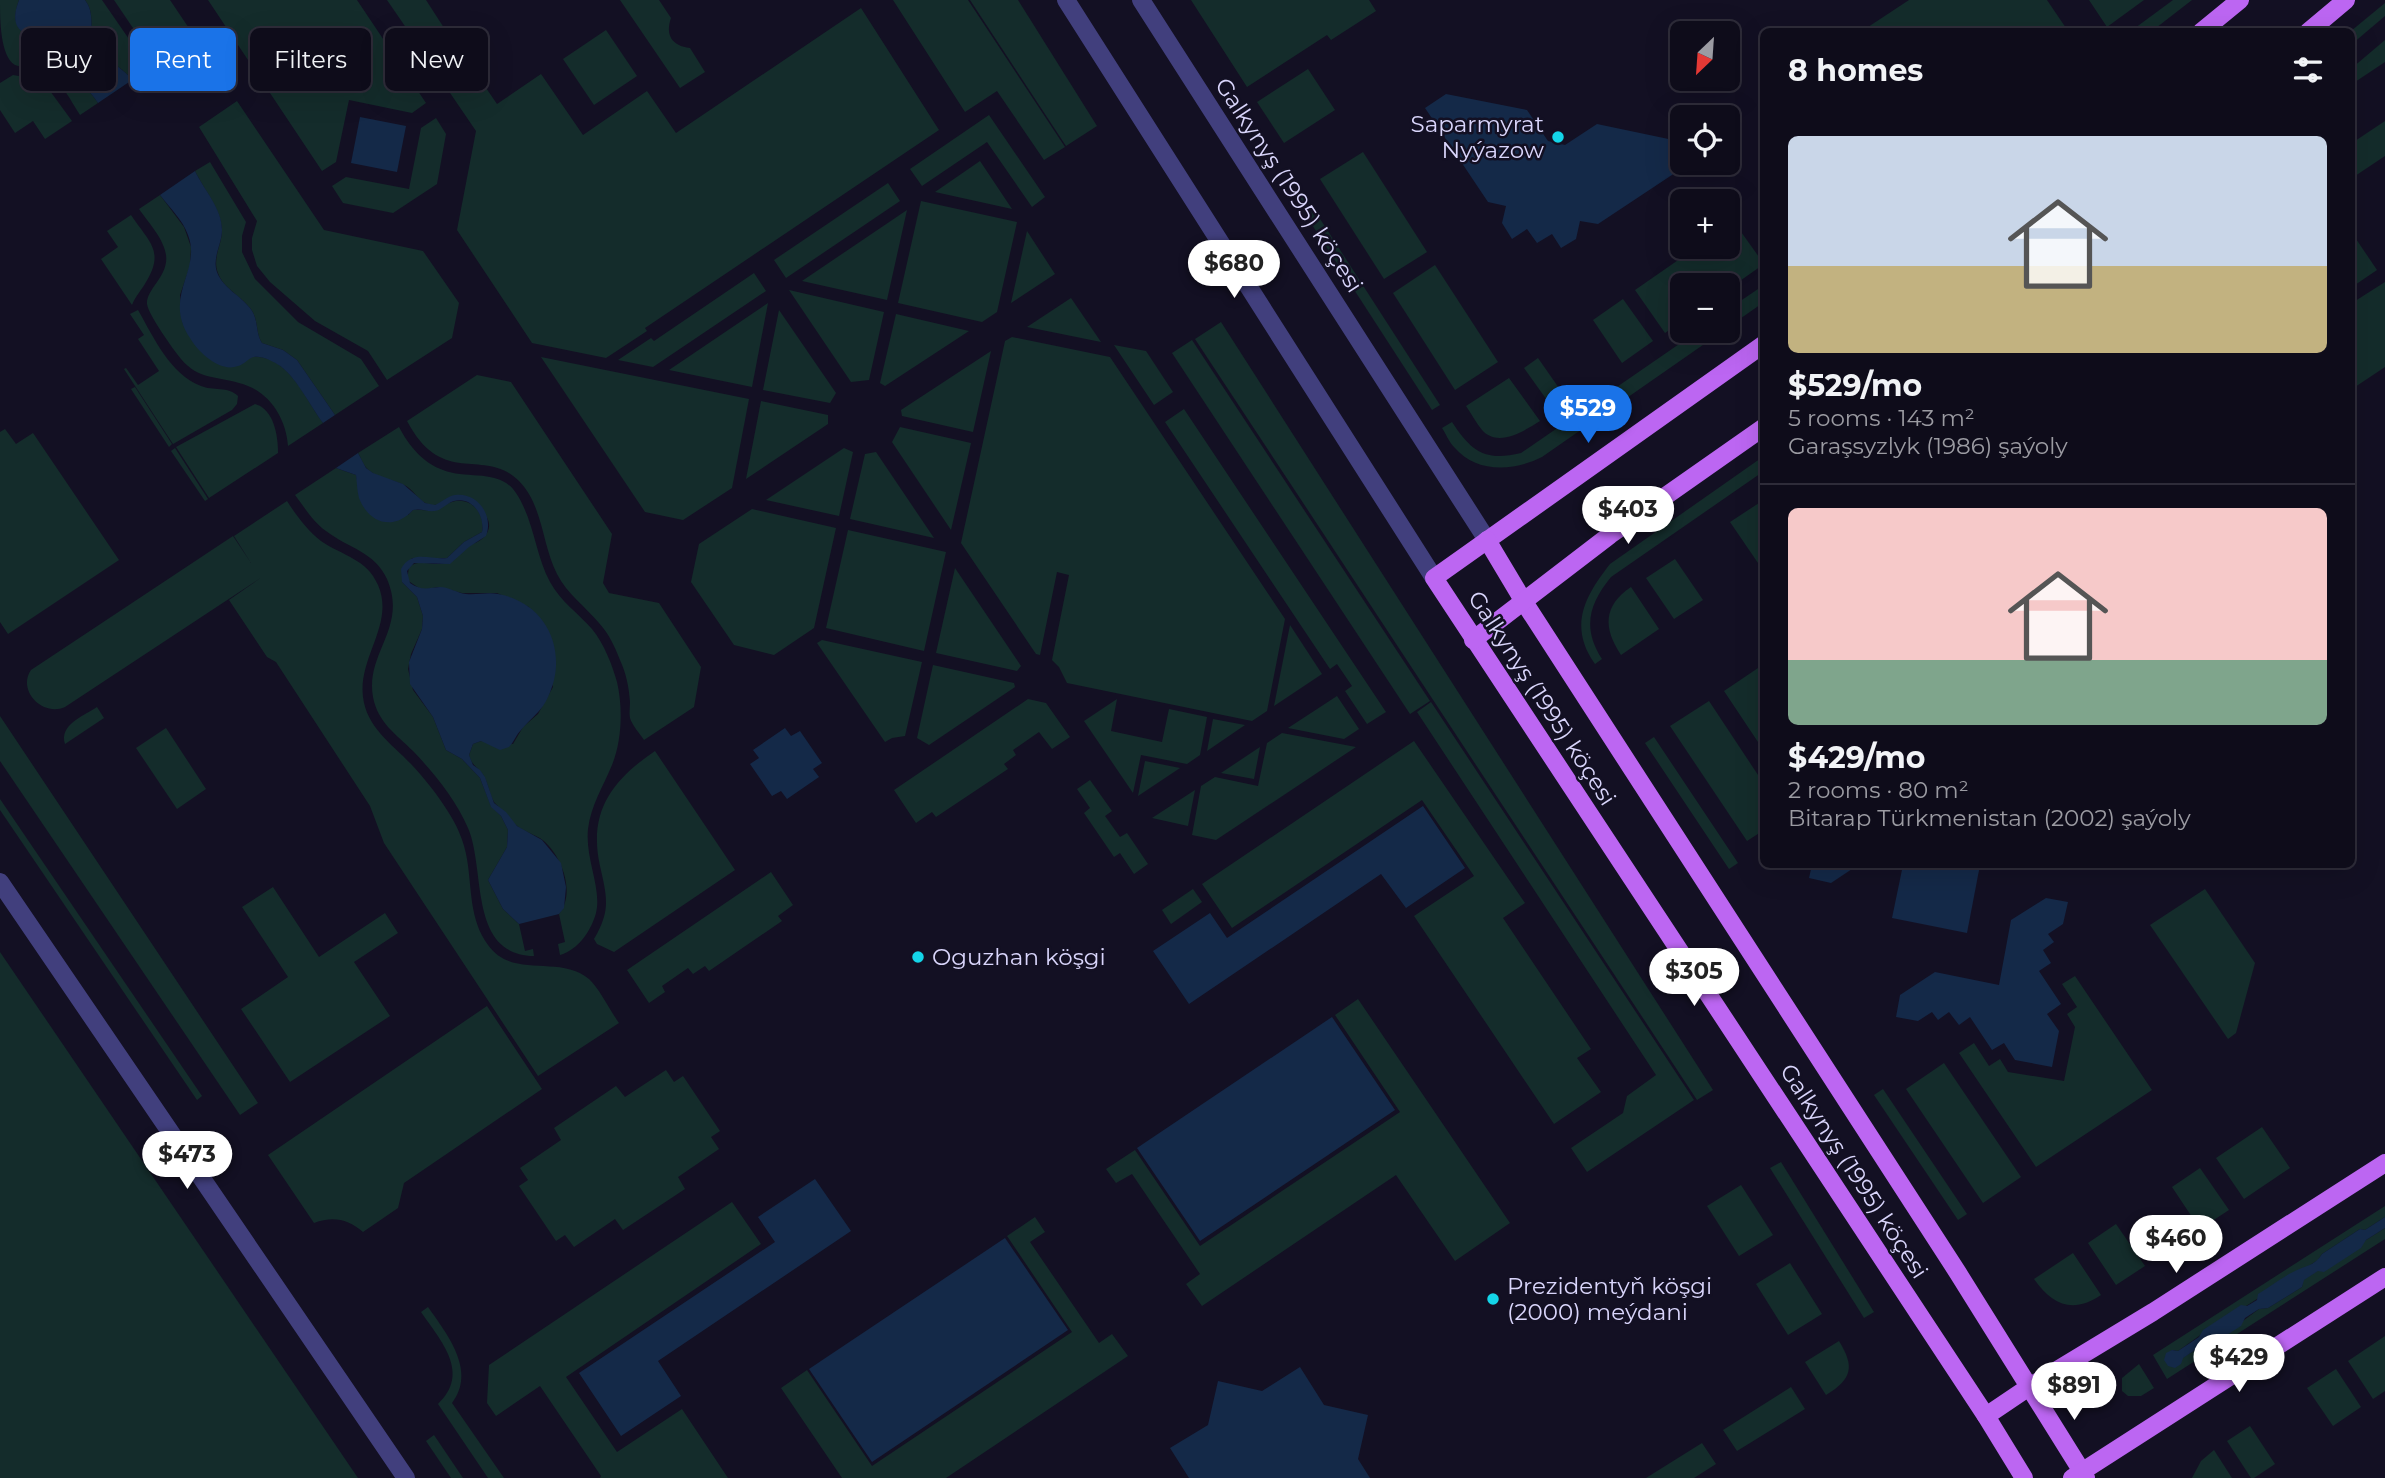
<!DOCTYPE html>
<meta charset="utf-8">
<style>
:root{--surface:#0e0c1a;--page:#1c1a27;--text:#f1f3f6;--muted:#9b9ba2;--line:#2e2c39;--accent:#1a73e8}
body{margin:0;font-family:Montserrat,sans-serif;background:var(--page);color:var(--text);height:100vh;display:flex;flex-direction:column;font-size:26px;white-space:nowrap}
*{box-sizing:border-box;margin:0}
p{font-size:23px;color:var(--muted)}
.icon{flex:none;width:38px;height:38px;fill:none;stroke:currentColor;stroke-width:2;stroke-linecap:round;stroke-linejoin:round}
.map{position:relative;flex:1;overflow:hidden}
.sheet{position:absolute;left:1760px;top:28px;width:595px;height:840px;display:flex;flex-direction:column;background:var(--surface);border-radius:10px;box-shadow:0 7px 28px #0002,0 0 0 2px var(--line)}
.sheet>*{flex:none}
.banner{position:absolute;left:21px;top:28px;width:665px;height:63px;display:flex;gap:14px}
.needle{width:46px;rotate:205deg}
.fabs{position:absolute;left:1670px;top:21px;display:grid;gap:14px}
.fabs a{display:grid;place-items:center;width:70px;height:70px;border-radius:10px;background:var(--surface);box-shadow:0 7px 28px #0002,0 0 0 2px var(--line);font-size:35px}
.price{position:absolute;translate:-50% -60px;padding:0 16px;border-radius:24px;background:#fff;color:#222;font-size:23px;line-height:46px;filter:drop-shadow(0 2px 4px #0008)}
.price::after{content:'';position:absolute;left:50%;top:42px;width:21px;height:16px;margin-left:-10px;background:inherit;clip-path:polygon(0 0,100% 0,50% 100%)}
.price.selected{background:var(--accent);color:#fff}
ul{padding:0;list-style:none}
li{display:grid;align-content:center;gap:14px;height:371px;padding:0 28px}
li+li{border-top:2px solid var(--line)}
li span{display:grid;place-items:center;height:217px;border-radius:10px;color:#555}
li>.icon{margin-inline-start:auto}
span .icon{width:126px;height:126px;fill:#fffc;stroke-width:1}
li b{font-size:30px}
h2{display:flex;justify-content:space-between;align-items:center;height:84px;padding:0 28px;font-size:30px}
.pill{padding:0 24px;border-radius:10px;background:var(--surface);box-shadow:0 7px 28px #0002,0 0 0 2px var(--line);font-size:24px;line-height:63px}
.pill.selected{background:var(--accent);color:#fff}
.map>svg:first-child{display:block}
.green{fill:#142c2b}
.water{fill:#142948}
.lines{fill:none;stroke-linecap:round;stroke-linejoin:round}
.minor{stroke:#413f7d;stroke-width:18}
.major{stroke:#bc66f2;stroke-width:18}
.poi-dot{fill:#14d5e8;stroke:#131023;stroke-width:2.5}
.labels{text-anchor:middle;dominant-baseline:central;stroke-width:5;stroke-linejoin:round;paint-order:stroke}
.poi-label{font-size:23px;fill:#d9d5fb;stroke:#131023;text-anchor:start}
.street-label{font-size:23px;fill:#d9d5fb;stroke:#131023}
</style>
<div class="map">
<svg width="2385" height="1478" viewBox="0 0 2385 1478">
<rect width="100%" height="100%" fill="#131023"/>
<!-- green -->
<g class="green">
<path d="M0,0H19C2,46 51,33 71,54C81,65 82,78 88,90C91,94 95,98 98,103L80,115C71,101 61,81 47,72C37,66 26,69 15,65C0,56 0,19 0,0Z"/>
<path d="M85,0H102L149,68L132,80C121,65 104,61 95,44C88,30 96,14 85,0Z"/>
<path d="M114,0H170L213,64L175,90Z"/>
<path d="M208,0H357L426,103L412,113L349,100L336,162L322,171Z"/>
<path d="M387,0H426L446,31L420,48Z"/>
<path d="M620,0H659L671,18C665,35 672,46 690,48L705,72L680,88Z"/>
<path d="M893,0H968L1065,147L1044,160L997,91L965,112Z"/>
<path d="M970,0H1018L1097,126L1066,146Z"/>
<path d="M1191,0H1369L1376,11L1331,40L1327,35L1247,87Z"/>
<path d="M1909,0H2047L2068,31H1862Z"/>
<path d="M2089,0H2144L2107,27Z"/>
<path d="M2173,0H2192L2152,31H2131Z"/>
<path d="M2385,3V16L2352,44L2351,31Z"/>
<path d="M861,8L939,130L645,328L647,331L606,358L532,343L457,230L476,131L446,87L473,69L497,104L541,74L583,135L647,91L676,133Z"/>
<path d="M606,30L637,76L594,105L563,59Z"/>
<path d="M2385,40V62L2352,84V68Z"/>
<path d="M1308,69L1335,110L1284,143L1257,102Z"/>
<path d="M13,75L42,80L72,121L45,139L33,121L15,133L0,110V83Z"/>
<path d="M237,101L324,230L423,251L459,303L452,338L387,380L368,351L315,321L270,282L257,266L252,250V238L257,221L199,127Z"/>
<path d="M989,115L1045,197L1032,207L987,142L922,186L910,169Z"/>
<path d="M436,118L446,134L437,184L393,213L343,203L332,186L346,177L409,189L421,128Z"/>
<path d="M2385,121V156L2352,178V143Z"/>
<path d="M1363,152L1427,252L1384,279L1320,179Z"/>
<path d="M980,161L1012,209L935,192Z"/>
<path d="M210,162L246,222L242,236V252L255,279L298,322L361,359L379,386L335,415L297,360L283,350L262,343C255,332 259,319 250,308C240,295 223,288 218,273C212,258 222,245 222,230C221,208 204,190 195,171Z"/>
<path d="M888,183L900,201L786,278L774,260Z"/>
<path d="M1304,194L1440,405L1432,410L1296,200Z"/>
<path d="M160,195L184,227L191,247L190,266L180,295L183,324L252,357C288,354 305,399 323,423L288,446C286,417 268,390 239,383C216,376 199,380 181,359C173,349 149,316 147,304C146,289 169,276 166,255C164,239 148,222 139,209Z"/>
<path d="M921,201L1017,222L997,312L982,322L898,303Z"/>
<path d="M907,210L887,300L802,281Z"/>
<path d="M131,215C149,242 165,251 146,282C141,291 136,295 132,305L101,259L118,247L107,231Z"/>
<path d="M1734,222L1764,264L1727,290V285H1682V321L1665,333L1635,290L1697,247H1727V226Z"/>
<path d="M1027,231L1055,274L1011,303Z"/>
<path d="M2352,233L2377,270L2352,287Z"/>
<path d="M1435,265L1498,362L1455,390L1393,293Z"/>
<path d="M754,273L766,291L653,367L618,360L651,338L654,341Z"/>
<path d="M2385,282V367L2352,389V303Z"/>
<path d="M1764,285V302L1727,328V310Z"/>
<path d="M789,290L884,312L869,380L851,382Z"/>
<path d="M1071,298L1101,342L1027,327Z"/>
<path d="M1623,299L1653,341L1622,363L1593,320Z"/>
<path d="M768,303L752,387L669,370Z"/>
<path d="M138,310C154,338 170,374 201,386C213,391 228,386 238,396L237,404L232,410L173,444L124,369L126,368L138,385L159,371L138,339L144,335L130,314Z"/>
<path d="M779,310L836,393L830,403L763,390Z"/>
<path d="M896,314L969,331L885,386L880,383Z"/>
<path d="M1221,322L1713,1090L1697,1100L1195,339Z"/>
<path d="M1698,331H1723L1542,457C1514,471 1477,474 1454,447C1449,442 1446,434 1442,428L1452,422C1471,451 1485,462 1521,453Z"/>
<path d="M1012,337L1110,357L1285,619L1267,711L1252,721L1067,683L1059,667L1052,660L1069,575L1057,572L1040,655L1036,654L961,543L1005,341Z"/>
<path d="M1192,340L1430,701L1410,714L1172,353Z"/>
<path d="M1114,345L1146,351L1173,392L1154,405Z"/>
<path d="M991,351L973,432L902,416L901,410Z"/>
<path d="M541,357L749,399L732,488L683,520L645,512Z"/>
<path d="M1538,358L1568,401L1554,410L1524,368Z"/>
<path d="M477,375L511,382L612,534L603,583L609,593L659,603L701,667L694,707L644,740C640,734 632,725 630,718C629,713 630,707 630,702C629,687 626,673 620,660C615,647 609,634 599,623C585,606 568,595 557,574C542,545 543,505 519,481C484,446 443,489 407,421Z"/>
<path d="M1509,378L1540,421C1524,431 1498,448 1482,430C1476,423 1471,413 1466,406Z"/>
<path d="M135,387L172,444L169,447L131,389Z"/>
<path d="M761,401L828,415V424L746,479Z"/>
<path d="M255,404C274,409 278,436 278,453L209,498L176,447Z"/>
<path d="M1184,409L1386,712L1367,724L1345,691L1352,686L1337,664L1330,669L1165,422Z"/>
<path d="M399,427C409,446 423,463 443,470C467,480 500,468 516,493C534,520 535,554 550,582C561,602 578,613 592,629C604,644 612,664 617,682C623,707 622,741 612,765C603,787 591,805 588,829C585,859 602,888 596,913C591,931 578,950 560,955L558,944L565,942L559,914C576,893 562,857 544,841C535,834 524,832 516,825C513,822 495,803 494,802C489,793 488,780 481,772C476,766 471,764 469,755L473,744L481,741L513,744L523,727L538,714L553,687L529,607L497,593H462L438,587L422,590L407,580L409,567C419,560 425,564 436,564C454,564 457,555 469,546C474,543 479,542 483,538C501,520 475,505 462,495C451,496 441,506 432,505C420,504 415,491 406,486C394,479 381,480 370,471C364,467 362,460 358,453Z"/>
<path d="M900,427L971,443L951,530L892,442Z"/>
<path d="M5,429L16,444L33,433L119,560L8,634L0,622V432Z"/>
<path d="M175,448L208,499L205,501L171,451Z"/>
<path d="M844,448L853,452L839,516L766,500Z"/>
<path d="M876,452L934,538L850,519L865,454Z"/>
<path d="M1764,456V471L1611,577C1589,604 1582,628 1602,659L1595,664C1568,626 1585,596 1610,564Z"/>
<path d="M336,468L356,475C365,519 364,516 408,515L413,510C419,509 424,511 430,510C437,509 445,504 452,502C471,496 486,514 482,532L464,542L447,558H412L402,582L417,597L423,616L422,629L411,654L408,669L413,690L433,717L446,750L462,759L480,778L491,806L501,816L508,830L507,847L488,880L503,909L519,924L525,951L533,949L534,956C468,955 486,870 468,828C456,800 434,773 413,751C396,734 378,723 373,697C365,653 408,628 387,579C375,552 348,548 326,531C313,522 305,508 295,495Z"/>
<path d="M287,501C296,515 307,530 321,541C343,556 367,559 378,585C395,624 358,657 363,697C367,728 391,743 411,764C424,778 437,794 447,810C457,825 464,841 467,859C472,888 469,919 488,945C513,980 559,954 589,979C599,988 611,1012 619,1023L538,1076L384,843L370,806L276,662L267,657L229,600L262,577L65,707C42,717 17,690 31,670L233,536L251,563L234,536Z"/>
<path d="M1759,503L1764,510V559L1758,563L1730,522Z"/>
<path d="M752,509L836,528L814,628L774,655L734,645L691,582L699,544Z"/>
<path d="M848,530L946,552L924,651L826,628Z"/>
<path d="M1675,559L1703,600L1674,619L1646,578Z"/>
<path d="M955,568L1021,666L1017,671L936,653Z"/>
<path d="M1631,587L1659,629L1621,655C1603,628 1603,606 1631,587Z"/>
<path d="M1290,625L1322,674L1274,706Z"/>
<path d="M822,640L922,662L905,736L892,738L885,742L817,643Z"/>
<path d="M1764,664V751L1724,691Z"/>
<path d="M933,665L1014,683L1015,687L929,745L917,738Z"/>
<path d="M1337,696L1359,729L1344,739L1288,728Z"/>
<path d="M1028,699L1046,703L1070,737L1052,749L1039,732L1013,750L1016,755L1004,764L1008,769L936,817L932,812L916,823L894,790Z"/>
<path d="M1117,699L1111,731L1162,742L1169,709L1207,717L1200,755L1187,764L1141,755L1133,793L1084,721Z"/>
<path d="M1709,701L1764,784V830L1747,841L1670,726Z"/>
<path d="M1431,702L1694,1100L1587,1172L1571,1148L1623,1113L1627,1096L1656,1075L1417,712Z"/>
<path d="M97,707L104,718L65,744C59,725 83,716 97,707Z"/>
<path d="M0,716L258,1103L240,1115L0,761Z"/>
<path d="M1213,719L1245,725L1207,751Z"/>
<path d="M166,728L206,789L177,809L136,748Z"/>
<path d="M1282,733L1356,747L1216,840L1192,835L1201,786L1215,777L1258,786L1267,743Z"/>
<path d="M1654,737L1738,863L1729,869L1645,743Z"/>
<path d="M1414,741L1525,903L1503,918L1591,1049L1577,1058L1601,1092L1554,1124L1414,916L1474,876L1422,800L1232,928L1202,884Z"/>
<path d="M1260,747L1254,779L1221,773Z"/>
<path d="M655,751L735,870L614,952L597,944L594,939C611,910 607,897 600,866C588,812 612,780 655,751Z"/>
<path d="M1145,761L1180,768L1138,796Z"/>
<path d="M1090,780L1112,811L1105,816L1120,837L1127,833L1148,864L1134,874L1120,853L1114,857L1084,813L1090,808L1077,789Z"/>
<path d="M1195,790L1188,826L1152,818Z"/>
<path d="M0,799L202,1096L197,1100L0,810Z"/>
<path d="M771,872L793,905L778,916L782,921L709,971L705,966L693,974L688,968L662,986L665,992L649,1003L627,970Z"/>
<path d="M273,887L319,957L385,913L398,933L354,962L390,1016L290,1082L241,1009L288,977L242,907Z"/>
<path d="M1193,889L1202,902L1171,924L1162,910Z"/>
<path d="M2205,889L2255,963L2236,1033L2228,1039L2150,925Z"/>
<path d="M0,952L358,1478H0Z"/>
<path d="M2075,976L2152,1090L2036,1167L1959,1053L1974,1043L1989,1066L2000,1059L2008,1072L2064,1081L2075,1027L2067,1014L2077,1007L2062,984Z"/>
<path d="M1358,999L1510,1223L1455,1261L1396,1175L1202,1306L1186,1284L1200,1274L1132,1174L1116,1183L1106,1169L1135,1150L1200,1246L1400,1112L1335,1015Z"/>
<path d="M487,1006L542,1089L404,1183L398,1208L363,1232C348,1219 333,1216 314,1223L268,1155Z"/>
<path d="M1944,1063L2021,1177L1983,1203L1906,1089Z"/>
<path d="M666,1070L674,1082L683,1076L720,1131L711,1137L719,1149L678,1177L685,1189L623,1230L615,1219L574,1247L565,1235L556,1241L519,1186L528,1180L520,1168L561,1140L554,1128L616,1086L625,1097Z"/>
<path d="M1883,1089L1967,1214L1958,1220L1874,1095Z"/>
<path d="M2262,1127L2290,1168L2244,1199L2216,1158Z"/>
<path d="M1781,1162L1874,1312L1864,1318L1770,1168Z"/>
<path d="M2200,1168L2229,1210L2200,1229L2172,1187Z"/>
<path d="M1741,1185L1773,1235L1739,1256L1707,1206Z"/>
<path d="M732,1202L761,1244L566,1377L617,1452L682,1409L728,1478H600L601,1476L540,1386L496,1416L487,1403L489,1365Z"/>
<path d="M2385,1206V1217L2365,1230L2360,1229L2322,1254L2318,1260L2246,1306H2241L2178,1351L2172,1350L2165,1357L2182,1358L2202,1346L2208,1347L2259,1309L2268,1308L2302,1287L2303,1280L2385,1228V1239L2167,1379L2153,1355Z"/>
<path d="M1035,1217L1045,1232L1030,1242L1099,1343L1112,1334L1128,1356L946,1478H842L781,1388L807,1370L872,1466L1072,1332L1007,1236Z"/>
<path d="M2116,1224L2145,1266L2116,1285L2088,1243Z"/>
<path d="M2073,1253L2101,1295C2073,1314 2052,1305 2034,1279Z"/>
<path d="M1790,1263L1822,1314L1788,1335L1756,1284Z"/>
<path d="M428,1307C447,1334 477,1371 452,1403L504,1478H488L438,1404C471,1373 441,1341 421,1312Z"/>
<path d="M2385,1336V1391L2373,1399L2348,1361Z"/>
<path d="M1839,1341C1855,1367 1852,1379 1826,1395L1805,1362Z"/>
<path d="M2139,1364L2154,1388L2141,1396H2128L2122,1391V1378Z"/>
<path d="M2336,1369L2361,1407L2333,1426L2307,1388Z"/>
<path d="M1791,1387L1805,1409L1737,1451L1723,1430Z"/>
<path d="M2250,1426L2275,1464L2254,1478H2251L2227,1441Z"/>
<path d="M434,1435L463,1478H451L426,1441Z"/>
<path d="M1702,1443L1716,1464L1694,1478H1646Z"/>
<path d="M2214,1450L2232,1478H2192L2201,1461Z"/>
</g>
<!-- water -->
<g class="water">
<path d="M19,0H85C96,14 88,30 95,44C104,61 121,65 132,80L98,103C95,98 91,94 88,90C82,78 82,65 71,54C51,33 1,46 19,0Z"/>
<path d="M1446,94L1527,110L1548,141L1565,145L1597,124L1678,141L1682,146V163H1690L1598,224L1580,221L1576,239L1561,248L1552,234L1537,243L1527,229L1512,239L1502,223L1506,206L1488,202L1425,108Z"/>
<path d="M360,117L406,126L397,172L351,163Z"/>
<path d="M195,171C204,190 222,208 222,230C222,244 212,258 217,272C223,288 240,295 250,308C259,319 255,332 262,343L283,350L297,360L335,415L323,423C310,406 295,374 277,364C271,360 258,354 251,358C247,360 243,365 238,366C220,373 198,352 190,338C162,296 202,271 188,235C183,220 169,207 160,195Z"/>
<path d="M358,453L366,468L373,473L403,484L425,503L435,505C442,502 448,496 455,495C478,492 494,516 486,536L469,547L450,564L414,563L407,571L410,583C422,591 427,588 440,587C449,587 457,593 466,594C477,595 488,592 498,594C548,603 569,653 548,697C542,711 531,718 521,730C516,735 514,742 509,747L500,750L481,741L473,744L469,755L473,765L480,770L485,777L494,803L506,812L517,826L542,840L561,863L566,887L564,908L559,914L519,924L503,909L488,880L507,847L508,830L501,816L491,807L480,778L462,759L446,750L433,717L410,684L409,662L422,629L423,616L417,597L402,582L401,569C412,549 430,560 447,558L464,542L482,532C485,517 473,496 454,501C447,503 442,510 435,511C427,512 421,508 413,510C394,531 369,524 359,498C357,491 357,483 356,475L336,468Z"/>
<path d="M785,728L791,736L800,731L822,763L813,769L819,777L787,799L781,791L772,796L750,764L759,758L753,750Z"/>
<path d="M1423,806L1465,868L1406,908L1381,874L1189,1004L1153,951L1210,913L1227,938Z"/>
<path d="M1812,865V864L1858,865L1831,883L1809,878Z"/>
<path d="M1903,865H1980L1967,933L1892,918Z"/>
<path d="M2046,898L2068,902L2063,924L2048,934L2054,942L2043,950L2051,963L2039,971L2061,1004L2047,1014L2059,1031L2052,1067L2015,1060L2004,1043L1992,1050L1970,1017L1959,1025L1949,1012L1938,1020L1932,1012L1918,1021L1896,1017L1900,995L1935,972L1999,985L2011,920Z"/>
<path d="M1332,1017L1395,1110L1200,1241L1137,1148Z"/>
<path d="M815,1179L851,1231L658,1361L681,1396L621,1436L579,1373L775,1242L758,1217Z"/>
<path d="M2385,1217V1228L2366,1240L2361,1248L2324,1272L2318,1271L2304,1280L2302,1287L2268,1308L2259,1309L2245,1318L2241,1326L2208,1347L2201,1346L2183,1358L2181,1364L2175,1368L2168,1366L2164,1360L2166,1353L2172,1350L2178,1351L2199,1337L2203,1330L2241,1305L2247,1306L2257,1300L2258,1294C2270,1287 2281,1278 2293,1272C2304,1266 2315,1266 2322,1254L2360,1229L2365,1230Z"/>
<path d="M1005,1238L1068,1330L872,1462L809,1369Z"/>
<path d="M1300,1367L1324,1405L1368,1415L1358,1459L1370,1478H1189L1170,1448L1208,1425L1218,1381L1262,1391Z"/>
</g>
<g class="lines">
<!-- minor -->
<g class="minor">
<path d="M1066,0L1434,578"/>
<path d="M1141,0L1487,540"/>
<path d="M0,882L406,1478"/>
</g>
<!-- major -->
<g class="major">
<path d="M2201,32L2240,0"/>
<path d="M2308,32L2346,0"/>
<path d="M1764,344L1434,578L1986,1416L2024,1478"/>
<path d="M1487,540L1524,602L1958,1273L2086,1478"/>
<path d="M1473,640L1610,535L1764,427"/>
<path d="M1986,1416L2029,1387L2153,1312L2385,1163"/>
<path d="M2072,1478L2385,1277"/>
</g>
</g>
<!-- markers -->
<g class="poi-dot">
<circle cx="1558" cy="137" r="7"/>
<circle cx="918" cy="957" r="7"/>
<circle cx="1493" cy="1299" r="7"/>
</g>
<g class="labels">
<!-- poi labels -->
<g class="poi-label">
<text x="1544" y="124" text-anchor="end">Saparmyrat<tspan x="1544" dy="26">Nyýazow</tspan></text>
<text x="932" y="957">Oguzhan köşgi</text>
<text x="1507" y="1286">Prezidentyň köşgi<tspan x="1507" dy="26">(2000) meýdani</tspan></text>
</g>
<!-- street labels -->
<g class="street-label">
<text transform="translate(1289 185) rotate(57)">Galkynyş (1995) köçesi</text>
<text transform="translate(1542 698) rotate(57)">Galkynyş (1995) köçesi</text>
<text transform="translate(1854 1171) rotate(57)">Galkynyş (1995) köçesi</text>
</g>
</g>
</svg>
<div class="fabs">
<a><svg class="needle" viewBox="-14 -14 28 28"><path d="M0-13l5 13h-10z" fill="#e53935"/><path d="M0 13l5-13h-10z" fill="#9b9ba2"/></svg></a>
<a><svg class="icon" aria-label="locate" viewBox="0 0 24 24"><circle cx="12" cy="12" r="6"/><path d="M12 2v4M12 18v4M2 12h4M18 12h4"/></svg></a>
<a>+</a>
<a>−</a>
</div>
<b class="price" style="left:1234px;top:300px">$680</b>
<b class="price selected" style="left:1588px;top:445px">$529</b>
<b class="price" style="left:1628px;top:546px">$403</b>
<b class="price" style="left:1694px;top:1008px">$305</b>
<b class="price" style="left:187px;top:1191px">$473</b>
<b class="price" style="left:2176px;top:1275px">$460</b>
<b class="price" style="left:2239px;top:1394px">$429</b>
<b class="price" style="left:2074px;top:1422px">$891</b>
<div class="banner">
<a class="pill">Buy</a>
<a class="pill selected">Rent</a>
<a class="pill">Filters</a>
<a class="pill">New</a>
</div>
<section class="sheet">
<h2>8 homes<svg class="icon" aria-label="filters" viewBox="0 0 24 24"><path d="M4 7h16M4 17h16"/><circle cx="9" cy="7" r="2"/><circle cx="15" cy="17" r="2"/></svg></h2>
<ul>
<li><span style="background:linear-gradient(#c9d6e8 60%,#c2b280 0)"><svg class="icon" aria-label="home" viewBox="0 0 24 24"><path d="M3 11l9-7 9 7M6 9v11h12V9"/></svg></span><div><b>$529/mo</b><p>5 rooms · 143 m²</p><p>Garaşsyzlyk (1986) şaýoly</p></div></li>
<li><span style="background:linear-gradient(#f6c9c9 70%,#7fa58c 0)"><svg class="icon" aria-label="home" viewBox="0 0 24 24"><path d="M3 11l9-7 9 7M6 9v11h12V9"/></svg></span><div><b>$429/mo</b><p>2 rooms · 80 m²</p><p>Bitarap Türkmenistan (2002) şaýoly</p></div></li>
</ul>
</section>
</div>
